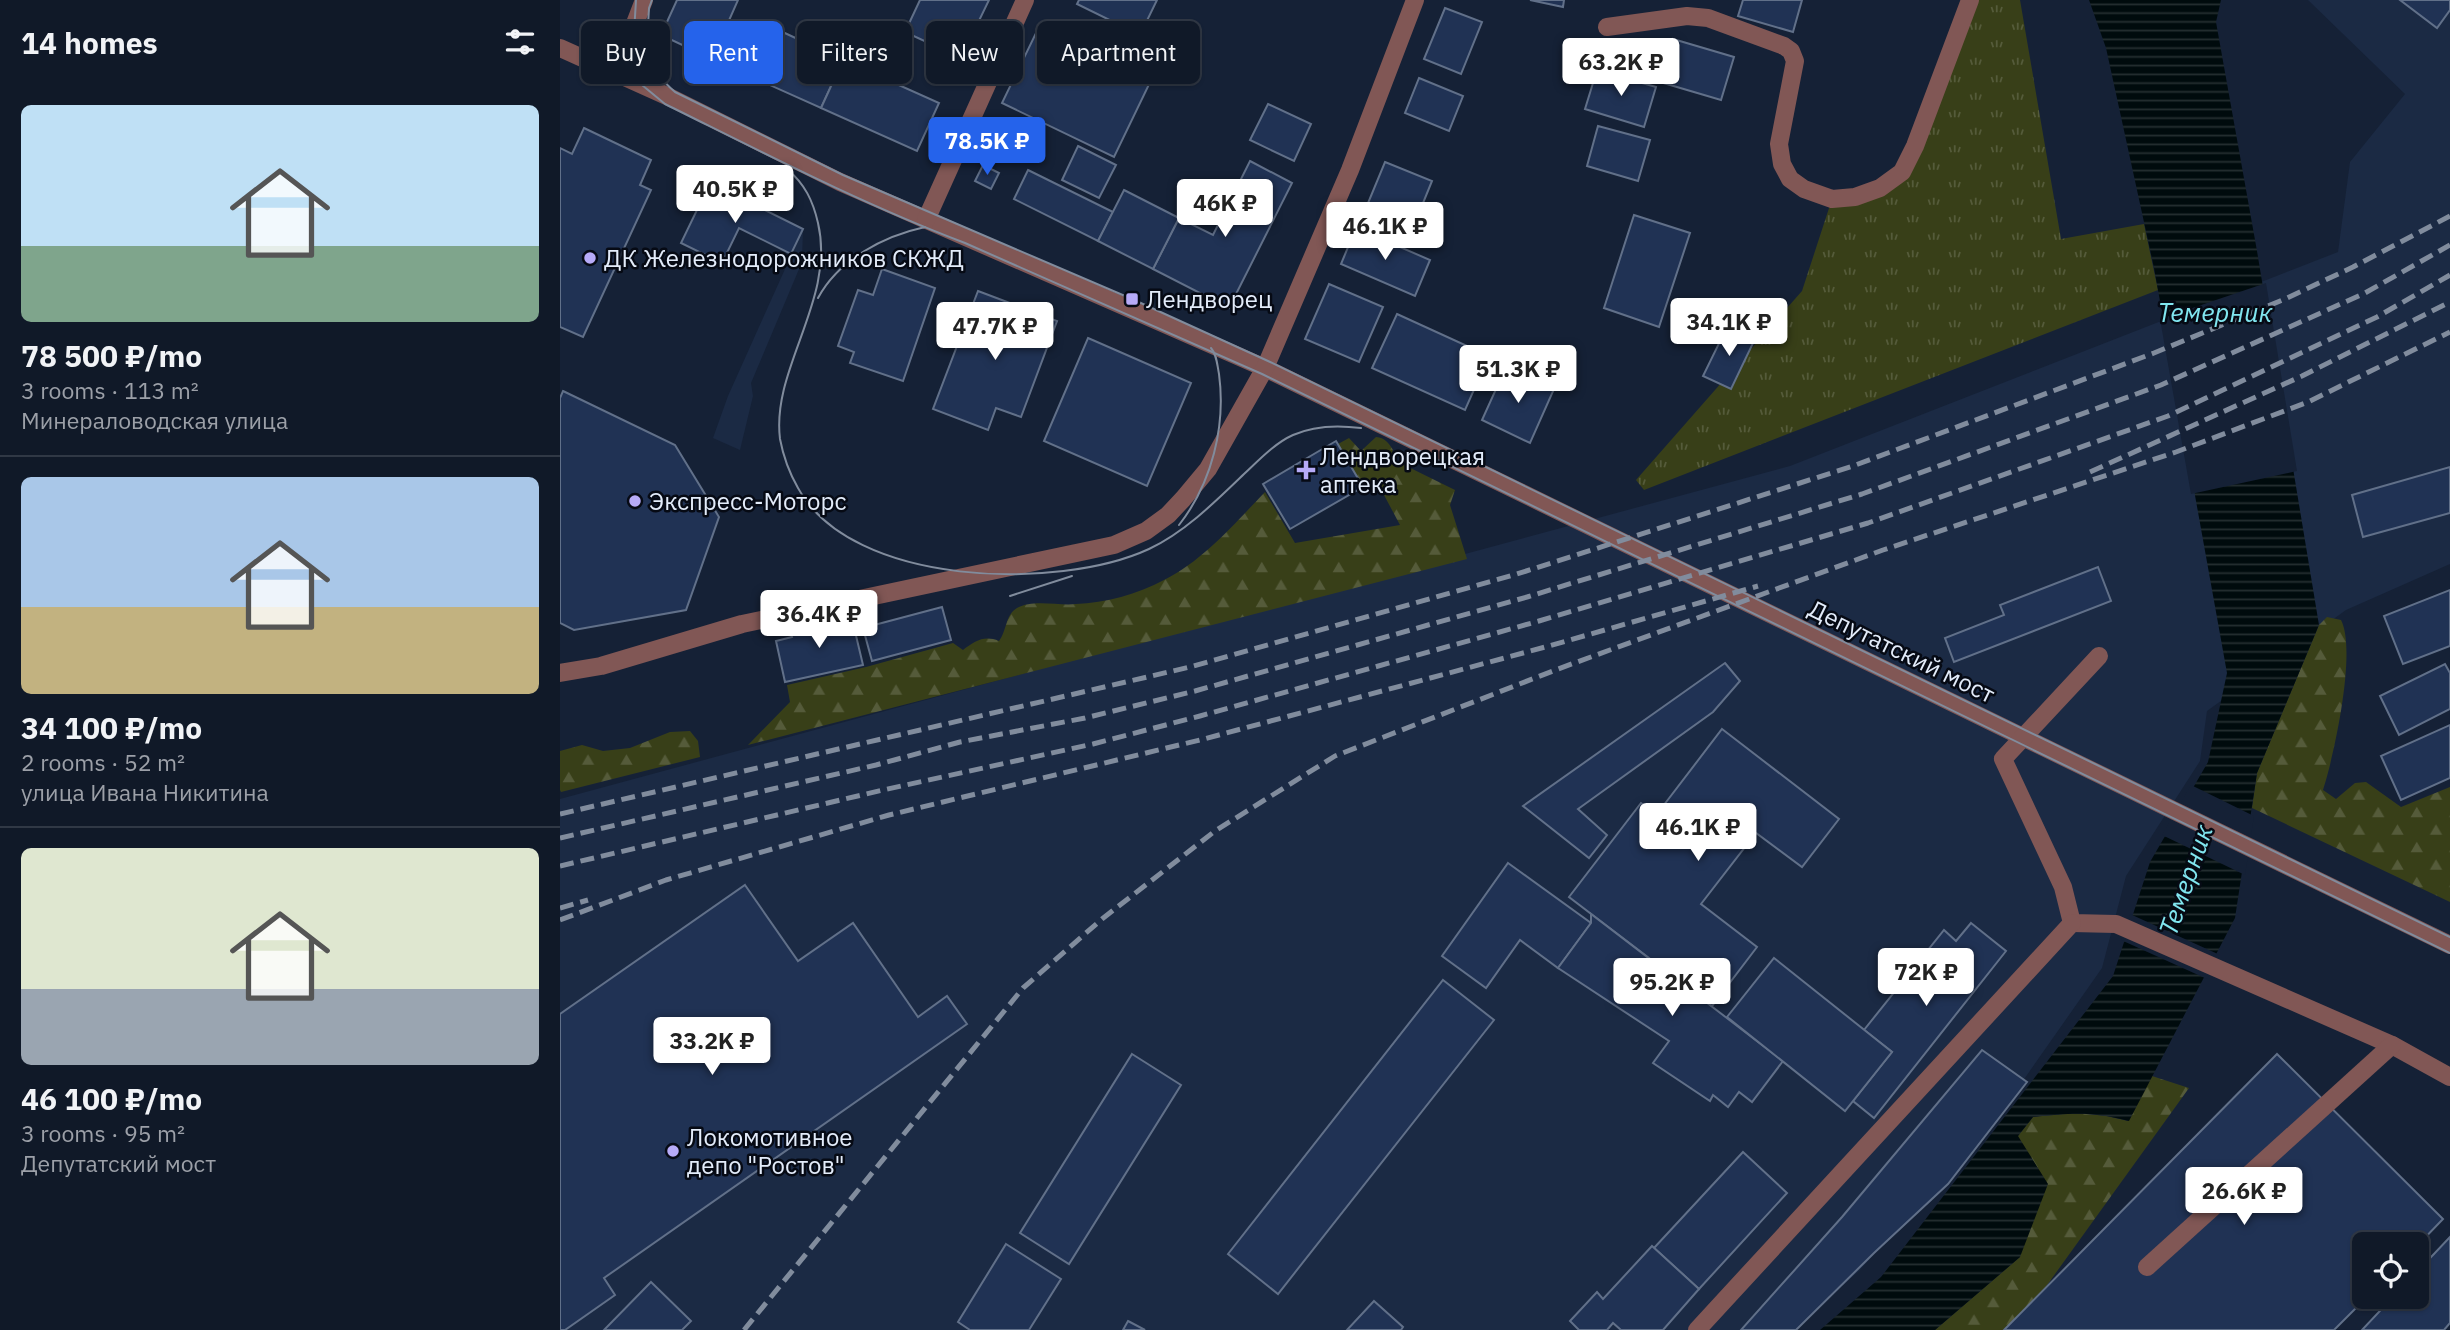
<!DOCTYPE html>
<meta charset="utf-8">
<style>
:root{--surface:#101928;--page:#192230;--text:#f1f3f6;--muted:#9ca0a8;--line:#303845;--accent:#2563eb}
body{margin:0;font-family:"IBM Plex Sans",sans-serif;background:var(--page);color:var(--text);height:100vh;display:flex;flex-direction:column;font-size:26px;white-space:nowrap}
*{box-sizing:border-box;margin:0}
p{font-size:23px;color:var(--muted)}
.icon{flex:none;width:38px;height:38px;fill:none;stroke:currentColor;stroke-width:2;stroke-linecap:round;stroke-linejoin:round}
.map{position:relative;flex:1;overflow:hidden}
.panel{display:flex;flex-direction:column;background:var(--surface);width:560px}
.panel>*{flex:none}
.top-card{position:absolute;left:21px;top:21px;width:665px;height:63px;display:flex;gap:14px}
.tools{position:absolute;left:1792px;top:1232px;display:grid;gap:14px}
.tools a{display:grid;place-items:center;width:77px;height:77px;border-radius:10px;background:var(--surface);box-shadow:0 2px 5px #0004,0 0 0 2px var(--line);font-size:35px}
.price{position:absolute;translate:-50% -60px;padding:0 16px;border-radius:7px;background:#fff;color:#222;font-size:23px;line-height:46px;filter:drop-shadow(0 2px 4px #0008)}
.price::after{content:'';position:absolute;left:50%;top:42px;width:21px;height:16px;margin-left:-10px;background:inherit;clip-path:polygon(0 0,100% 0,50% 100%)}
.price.on{background:var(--accent);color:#fff}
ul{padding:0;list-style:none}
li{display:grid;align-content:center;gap:14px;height:371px;padding:0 21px}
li+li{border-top:2px solid var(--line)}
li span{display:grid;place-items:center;height:217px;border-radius:10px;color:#555}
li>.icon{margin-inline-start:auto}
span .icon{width:126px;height:126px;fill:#fffc;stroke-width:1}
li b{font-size:30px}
h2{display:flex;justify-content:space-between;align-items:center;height:84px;padding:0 21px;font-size:30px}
.chip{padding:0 24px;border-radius:10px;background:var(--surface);box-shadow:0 2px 5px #0004,0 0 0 2px var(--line);font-size:24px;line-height:63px}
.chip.on{background:var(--accent);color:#fff}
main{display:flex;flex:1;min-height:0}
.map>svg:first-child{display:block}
.built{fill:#1b2a44}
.grass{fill:url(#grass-tufts)}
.forest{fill:url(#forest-firs)}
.water{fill:url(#water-rules)}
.pier{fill:#152136}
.building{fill:#203254;stroke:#617089;stroke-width:2}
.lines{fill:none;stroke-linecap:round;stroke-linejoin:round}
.minor{stroke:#815755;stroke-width:18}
.tram{stroke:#818c9d;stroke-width:2}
.rail{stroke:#818c9d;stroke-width:5;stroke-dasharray:14 7;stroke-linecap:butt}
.poi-dot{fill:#b7abf8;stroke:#060a14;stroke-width:2.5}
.labels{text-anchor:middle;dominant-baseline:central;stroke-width:5;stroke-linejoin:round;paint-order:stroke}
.poi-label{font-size:24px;fill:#e3ecfa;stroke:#060a14;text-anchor:start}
.street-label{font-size:24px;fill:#e3ecfa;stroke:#060a14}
.water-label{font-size:26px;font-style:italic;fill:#81e6f0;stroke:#060a14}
</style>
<main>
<section class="panel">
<h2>14 homes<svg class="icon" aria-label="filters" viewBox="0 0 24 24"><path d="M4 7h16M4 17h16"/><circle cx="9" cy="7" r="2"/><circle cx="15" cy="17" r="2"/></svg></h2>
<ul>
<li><span style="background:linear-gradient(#bfe0f5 65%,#7fa58c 0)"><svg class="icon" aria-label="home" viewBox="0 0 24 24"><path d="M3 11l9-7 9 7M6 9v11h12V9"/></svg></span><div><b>78 500 ₽/mo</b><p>3 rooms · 113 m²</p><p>Минераловодская улица</p></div></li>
<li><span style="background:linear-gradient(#a9c7e8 60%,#c2b280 0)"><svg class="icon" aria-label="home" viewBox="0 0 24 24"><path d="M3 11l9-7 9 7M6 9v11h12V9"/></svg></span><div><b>34 100 ₽/mo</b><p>2 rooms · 52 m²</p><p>улица Ивана Никитина</p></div></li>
<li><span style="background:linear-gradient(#dfe7d0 65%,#9aa5b1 0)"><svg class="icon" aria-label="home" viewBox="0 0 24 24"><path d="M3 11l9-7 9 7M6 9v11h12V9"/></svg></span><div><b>46 100 ₽/mo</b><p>3 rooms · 95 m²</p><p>Депутатский мост</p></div></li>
</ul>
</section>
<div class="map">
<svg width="1890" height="1330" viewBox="0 0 1890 1330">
<defs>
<pattern id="grass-tufts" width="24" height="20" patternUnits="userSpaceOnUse" patternTransform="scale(1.75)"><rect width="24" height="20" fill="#383f18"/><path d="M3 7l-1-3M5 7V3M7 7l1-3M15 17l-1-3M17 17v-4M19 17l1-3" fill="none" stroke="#555b3a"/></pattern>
<pattern id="forest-firs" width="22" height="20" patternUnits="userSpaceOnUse" patternTransform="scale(1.75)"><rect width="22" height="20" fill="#383f18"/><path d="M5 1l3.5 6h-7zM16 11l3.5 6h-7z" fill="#555b3a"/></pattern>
<pattern id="water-rules" width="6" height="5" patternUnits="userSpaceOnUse" patternTransform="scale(1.75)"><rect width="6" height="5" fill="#000b0d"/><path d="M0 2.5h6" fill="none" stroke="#252f31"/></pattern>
</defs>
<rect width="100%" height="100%" fill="#152136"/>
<!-- built -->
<g class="built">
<path d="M1748,0H1890V564L1786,610L1647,711L1640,761L1566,876L1542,968L1434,1122L1299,1271L1233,1330H0V799L1230,466L1778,252L1790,162L1845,94Z"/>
<path d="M243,229L242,262L191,383L193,396L180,450L153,438L168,396Z"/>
</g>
<!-- grass -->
<path class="grass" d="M1410,0H1460L1501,239L1584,224L1598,290L1084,490L1076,480L1242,291L1272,199L1342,172Z"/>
<!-- forest -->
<g class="forest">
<path d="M816,437C825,438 828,442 833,450L830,458L895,490L890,505L907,559L188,745L230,702L227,685L306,667L393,643L403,650C415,641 424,635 439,641C447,631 445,615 457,608C473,599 498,606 516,604C545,603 578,594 604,580C644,560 674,524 705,492L735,543L840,525L816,480L803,487L778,444L789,438L801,451Z"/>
<path d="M1767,617L1781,620C1797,651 1774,756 1763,790L1776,799L1795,783L1806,782L1841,807L1890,787V902L1692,808L1697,773L1759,625Z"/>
<path d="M130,731L138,741L140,757L1,792L0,790V751L22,745L43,751L70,748L110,732Z"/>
<path d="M1592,1076L1629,1088L1477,1299L1443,1330H1375L1460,1257L1458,1136L1473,1117C1510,1113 1531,1111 1568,1121Z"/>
</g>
<!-- water -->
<path class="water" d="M1529,0H1661L1656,22L1697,251L1759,625L1697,773L1675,918L1569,1121C1532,1111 1511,1113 1473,1117L1458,1136L1488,1184L1460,1257L1375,1330H1260L1321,1277L1553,976L1590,862L1648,762L1667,673L1594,268L1546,48Z"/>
<!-- pier -->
<g class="pier">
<path d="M1706,283L1737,471L1631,494L1600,319Z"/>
<path d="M1631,785L1694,816L1685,875L1602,835Z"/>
<path d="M1570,914L1660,955L1647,979L1561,940Z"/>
</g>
<!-- building -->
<g class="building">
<path d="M117,0H178L152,59L101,35Z"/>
<path d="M360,0H429L401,58L345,32Z"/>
<path d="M519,0H597L580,35L517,4Z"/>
<path d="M970,0H1004L1003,7Z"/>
<path d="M1183,0H1242L1233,32L1178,16Z"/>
<path d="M1840,0H1890V10L1877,28Z"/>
<path d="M885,8L922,22L901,74L864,59Z"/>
<path d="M168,24L208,42L192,77L152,59Z"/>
<path d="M214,28L283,60L261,108L192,77Z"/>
<path d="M477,31L520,51L525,39L595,72L554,157L442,103Z"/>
<path d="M1113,39L1174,57L1161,100L1100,82Z"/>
<path d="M283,60L379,103L357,151L261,108Z"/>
<path d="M1037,70L1096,87L1084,127L1025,109Z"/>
<path d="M859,78L903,96L889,131L845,113Z"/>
<path d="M708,104L751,124L734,161L690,140Z"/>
<path d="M1038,126L1090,140L1078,181L1027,166Z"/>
<path d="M24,128L91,160L80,185L91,190L23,337L0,327V148L12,154Z"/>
<path d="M518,146L556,165L539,198L502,180Z"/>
<path d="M690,161L732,183L669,308L593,269L619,218L653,235Z"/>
<path d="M825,162L872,181L848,240L801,220Z"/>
<path d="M423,165L439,173L431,189L415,181Z"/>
<path d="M468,170L553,212L538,241L454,199Z"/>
<path d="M150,183L243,229L231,254L179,228L162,263L121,243Z"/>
<path d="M564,190L619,218L593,269L538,241Z"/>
<path d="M1074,215L1130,233L1099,327L1044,308Z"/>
<path d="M796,228L870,260L855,296L781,264Z"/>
<path d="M322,269L375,288L343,381L290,363L294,352L278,346L298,290L313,295Z"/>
<path d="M769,284L823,307L799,362L745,339Z"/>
<path d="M418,291L497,321L461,417L436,408L428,430L373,409Z"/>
<path d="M837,314L929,356L905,410L812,368Z"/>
<path d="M1167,327L1194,341L1171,389L1143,376Z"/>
<path d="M528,338L631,383L587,486L484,441Z"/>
<path d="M946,367L994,389L970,443L922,420Z"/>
<path d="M3,391L115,445L159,517L126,610L14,630L0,623V398Z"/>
<path d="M776,441L803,487L730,529L703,484Z"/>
<path d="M1890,467V513L1803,537L1792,495Z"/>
<path d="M1538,567L1551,601L1394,662L1385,638L1444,615L1440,605Z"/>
<path d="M1890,590V646L1843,664L1824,616Z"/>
<path d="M382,607L391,640L312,661L303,628Z"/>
<path d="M273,619L274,627L293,623L303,665L225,682L216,641L232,637L230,629Z"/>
<path d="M1165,663L1180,681L1153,712L1018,809L1047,835L1029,858L963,806Z"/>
<path d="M1885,664L1890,673V709L1839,735L1820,696Z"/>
<path d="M1890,725V778L1841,800L1821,756Z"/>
<path d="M1162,729L1279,819L1242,867L1196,833L1141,904L1197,947L1152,1006L1009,897L1081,803L1097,814Z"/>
<path d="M948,863L1031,923L998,968L960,940L926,988L882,956Z"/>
<path d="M185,885L238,961L293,923L358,1017L387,996L407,1024L44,1278L55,1295L5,1330H0V1014Z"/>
<path d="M1031,914L1223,1061L1192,1102L1179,1092L1168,1107L1153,1095L1150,1101L1093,1063L1109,1041L998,968L1031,923Z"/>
<path d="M1411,923L1446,951L1314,1118L1293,1101L1332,1052L1304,1030L1384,930L1396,941Z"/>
<path d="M1214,958L1332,1052L1285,1111L1167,1017Z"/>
<path d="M883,980L934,1020L718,1294L668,1254Z"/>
<path d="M1422,1050L1467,1082L1388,1184L1314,1253L1236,1330H1181L1282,1217Z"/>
<path d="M572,1054L621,1085L509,1264L460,1233Z"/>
<path d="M1717,1054L1883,1219L1857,1246L1804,1244V1297H1807L1774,1330H1444Z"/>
<path d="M1183,1152L1227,1193L1139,1289L1094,1248Z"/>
<path d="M1890,1237V1323L1884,1330H1802L1833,1297H1857V1272Z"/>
<path d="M446,1244L501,1279L469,1330H410L398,1322Z"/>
<path d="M1092,1246L1139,1289L1103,1330H1061L1053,1323L1047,1330H1019L1010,1321L1037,1292L1043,1299Z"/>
<path d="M91,1282L131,1321L122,1330H44Z"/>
<path d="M814,1301L843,1327L841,1330H787Z"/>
<path d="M568,1321L585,1330H563Z"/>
</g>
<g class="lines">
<!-- minor -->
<g class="minor">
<path d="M1047,27L1127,16L1148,18L1224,46L1231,51L1235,61L1219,144L1222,164L1230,179L1244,189L1272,199L1295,197L1320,188L1342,172L1355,146L1410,0"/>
<path d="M0,48L109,97L280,182L705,368L1890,945"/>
<path d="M56,73L84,0"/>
<path d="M366,220L465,0"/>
<path d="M1539,656L1443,759L1503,887L1512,923L1556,924L1832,1045L1890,1077"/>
<path d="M0,673L41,666L182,624L554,545L586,531L608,515L623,499L648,469L705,368L790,170L855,0"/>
<path d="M1587,1267L1832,1045"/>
<path d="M1137,1330L1512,923"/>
</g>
<!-- tram -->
<g class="tram">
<path d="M76,0L72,66L82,85L105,104C204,153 302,204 405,243L702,374L1890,953"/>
<path d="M92,0L89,8C87,53 79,60 115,92L283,175L572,299L708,361L1890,937"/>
<path d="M227,169C245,184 253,201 258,223C276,300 211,368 220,439C223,455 230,474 238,488C292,587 498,591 589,549C625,532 656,501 684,474C699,460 715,443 733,435C755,425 778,425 801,428"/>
<path d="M258,298C279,259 324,236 365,227"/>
<path d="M619,525C652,483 666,426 659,374C657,364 657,355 651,348"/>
<path d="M450,596L512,576"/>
</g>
<!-- rail -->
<g class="rail">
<path d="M1530,472L1742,376L1890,302"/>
<path d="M0,814L630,667L957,574L1293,466L1594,353L1725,299L1793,267L1890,216"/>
<path d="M0,838L316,765L400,742L525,718L635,691L967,597L1302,494L1601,385L1805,293L1890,245"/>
<path d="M0,866L323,790L533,744L640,716L979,621L1308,523L1608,416L1817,317L1890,275"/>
<path d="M0,908L28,900"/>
<path d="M0,920L106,880L329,815L644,739L989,646L1198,586"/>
<path d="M184,1330L463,988L542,919L655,831L775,756L998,669L1323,550L1616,452L1748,402L1890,332"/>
</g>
</g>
<!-- markers -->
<g class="poi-dot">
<circle cx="30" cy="258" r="7"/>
<rect x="565" y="292" width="14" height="14" rx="3.5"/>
<path d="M742.5 459.5h7v7h7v7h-7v7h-7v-7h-7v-7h7z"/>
<circle cx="75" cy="501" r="7"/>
<circle cx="113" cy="1151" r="7"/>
</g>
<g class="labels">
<!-- poi labels -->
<g class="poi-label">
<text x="44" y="258">ДК Железнодорожников СКЖД</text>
<text x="586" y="299">Лендворец</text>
<text x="760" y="456">Лендворецкая<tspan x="760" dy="28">аптека</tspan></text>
<text x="89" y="501">Экспресс-Моторс</text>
<text x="127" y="1137">Локомотивное<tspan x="127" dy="28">депо "Ростов"</tspan></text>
</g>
<!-- street labels -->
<g class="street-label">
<text transform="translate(1342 651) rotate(26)">Депутатский мост</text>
</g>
<!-- water labels -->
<g class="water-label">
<text x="1655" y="312">Темерник</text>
<text transform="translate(1625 880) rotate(-71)">Темерник</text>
</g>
</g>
</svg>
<div class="tools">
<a><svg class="icon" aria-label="locate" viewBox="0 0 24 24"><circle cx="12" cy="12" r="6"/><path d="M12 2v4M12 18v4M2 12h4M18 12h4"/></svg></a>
</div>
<b class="price" style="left:1061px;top:98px">63.2K ₽</b>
<b class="price on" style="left:427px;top:177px">78.5K ₽</b>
<b class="price" style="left:175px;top:225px">40.5K ₽</b>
<b class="price" style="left:665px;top:239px">46K ₽</b>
<b class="price" style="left:825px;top:262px">46.1K ₽</b>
<b class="price" style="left:1169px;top:358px">34.1K ₽</b>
<b class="price" style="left:435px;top:362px">47.7K ₽</b>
<b class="price" style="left:958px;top:405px">51.3K ₽</b>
<b class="price" style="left:259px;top:650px">36.4K ₽</b>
<b class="price" style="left:1138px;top:863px">46.1K ₽</b>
<b class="price" style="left:1366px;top:1008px">72K ₽</b>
<b class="price" style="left:1112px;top:1018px">95.2K ₽</b>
<b class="price" style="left:152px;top:1077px">33.2K ₽</b>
<b class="price" style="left:1684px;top:1227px">26.6K ₽</b>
<div class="top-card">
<a class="chip">Buy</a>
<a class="chip on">Rent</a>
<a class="chip">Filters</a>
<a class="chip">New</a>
<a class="chip">Apartment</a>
</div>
</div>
</main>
